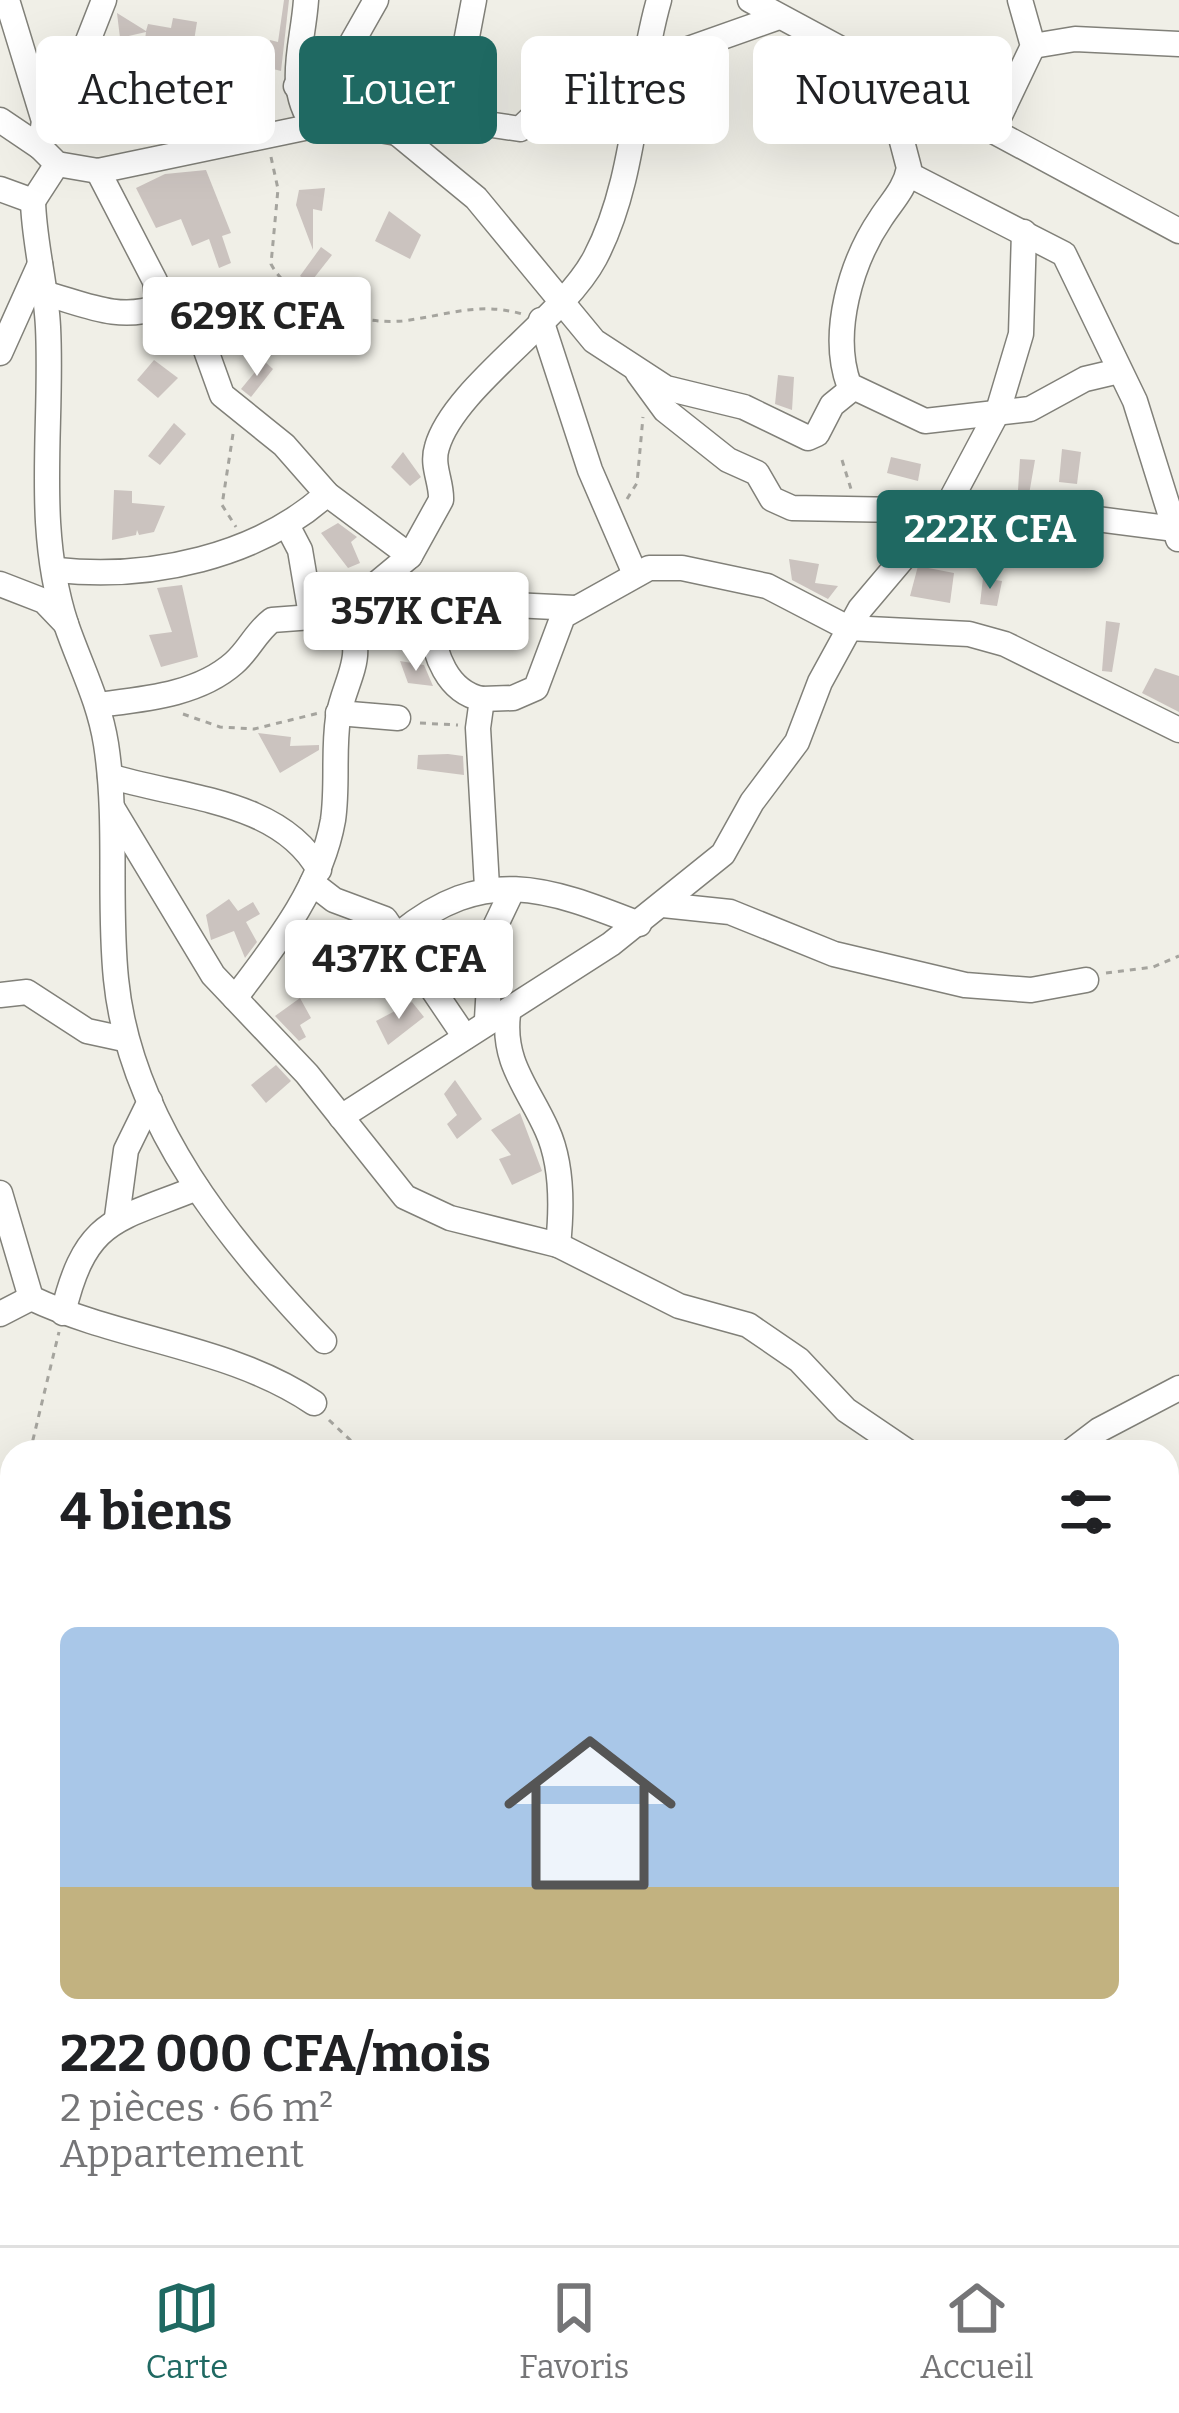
<!DOCTYPE html>
<html lang="fr">
<meta charset="utf-8">
<style>
:root{--surface:#fff;--page:#f2f2f2;--text:#202124;--muted:#757577;--line:#e0e0e0;--accent:#1f6962}
body{margin:0;font-family:Bitter,serif;background:var(--page);color:var(--text);height:100vh;display:flex;flex-direction:column;font-size:45px;white-space:nowrap}
*{box-sizing:border-box;margin:0}
p{font-size:39px;color:var(--muted)}
.icon{flex:none;width:66px;height:66px;fill:none;stroke:currentColor;stroke-width:2;stroke-linecap:round;stroke-linejoin:round}
.map{position:relative;flex:1;overflow:hidden}
.panel{position:absolute;left:0px;top:1440px;width:1179px;height:807px;display:flex;flex-direction:column;background:var(--surface);border-radius:36px 36px 0 0;box-shadow:0 12px 48px #0002}
.panel>*{flex:none}
.banner{position:absolute;left:36px;top:36px;width:1107px;height:108px;display:flex;gap:24px}
.price{position:absolute;translate:-50% -102px;padding:0 27px;border-radius:12px;background:#fff;color:#222;font-size:39px;line-height:78px;filter:drop-shadow(0 3px 6px #0008)}
.price::after{content:'';position:absolute;left:50%;top:72px;width:36px;height:27px;margin-left:-18px;background:inherit;clip-path:polygon(0 0,100% 0,50% 100%)}
.price.current{background:var(--accent);color:#fff}
ul{padding:0;list-style:none}
li{display:grid;align-content:center;gap:24px;height:636px;padding:0 60px}
li span{display:grid;place-items:center;height:372px;border-radius:18px;color:#555}
li>.icon{margin-inline-start:auto}
span .icon{width:216px;height:216px;fill:#fffc;stroke-width:1}
li b{font-size:51px}
h2{display:flex;justify-content:space-between;align-items:center;height:144px;padding:0 60px;font-size:51px}
.tag{padding:0 42px;border-radius:18px;background:var(--surface);box-shadow:0 12px 48px #0002;font-size:42px;line-height:108px}
.tag.current{background:var(--accent);color:#fff}
.tab-bar{display:flex;justify-content:space-around;align-items:center;height:168px;border-top:3px solid var(--line);background:var(--surface);font-size:33px;color:var(--muted)}
.tab-bar a{display:grid;justify-items:center;gap:6px}
.tab-bar .current{color:var(--accent)}
.map>svg:first-child{display:block}
.building{fill:#cbc3bf}
.lines{fill:none;stroke-linecap:round;stroke-linejoin:round}
.minor-casing{stroke:#818079;stroke-width:27}
.path{stroke:#a5a49e;stroke-width:3;stroke-dasharray:6 6;stroke-linecap:butt}
.minor{stroke:#fff;stroke-width:24}
</style>
<div class="map">
<svg width="1179" height="2245" viewBox="0 0 1179 2245">
<rect width="100%" height="100%" fill="#f0efe7"/>
<!-- building -->
<g class="building">
<path d="M284,0H289L281,71L273,69L275,58L266,55L270,40L278,42Z"/>
<path d="M117,13L146,31L148,24L171,28L173,18L197,22L190,66L155,62L157,49L144,47L146,32L120,38Z"/>
<path d="M136,89L198,98L196,116L144,107Z"/>
<path d="M206,170L231,233L222,236L231,263L219,268L209,239L192,246L181,219L156,228L136,188L165,174Z"/>
<path d="M325,188L322,211L313,209V250L296,205L299,190Z"/>
<path d="M389,211L421,235L410,259L375,241Z"/>
<path d="M321,247L332,255L310,283L300,276Z"/>
<path d="M200,288L239,322L238,324L207,312L191,298Z"/>
<path d="M154,360L178,378L158,398L137,380Z"/>
<path d="M264,361L273,369L251,397L241,389Z"/>
<path d="M778,375L794,377L792,410L775,404Z"/>
<path d="M174,423L186,434L160,465L148,456Z"/>
<path d="M1062,449L1081,452L1077,484L1059,482Z"/>
<path d="M403,452L421,477L410,486L391,467Z"/>
<path d="M891,457L921,464L918,481L887,473Z"/>
<path d="M1020,459L1035,460L1027,506L1017,505Z"/>
<path d="M114,490L132,491V503L165,506L154,532L139,535L137,530L136,535L112,540Z"/>
<path d="M338,523L357,537L351,542L360,563L348,568L321,533Z"/>
<path d="M789,559L819,564L815,583L838,586L828,599L792,580Z"/>
<path d="M918,566L954,573L950,603L910,596Z"/>
<path d="M983,578L1002,581L997,606L980,604Z"/>
<path d="M182,585L198,657L161,667L149,635L172,632L157,588Z"/>
<path d="M1106,621L1120,623L1112,672L1102,671Z"/>
<path d="M400,661L424,665L433,686L408,683Z"/>
<path d="M1155,668L1179,676V712L1142,693Z"/>
<path d="M258,733L291,737L290,746L319,745V750L280,773Z"/>
<path d="M448,754L463,756L464,775L417,769L418,755Z"/>
<path d="M229,899L238,911L253,902L260,914L246,922L257,942L245,958L234,931L211,940L206,915Z"/>
<path d="M300,998L311,1018L300,1025L306,1037L299,1041L275,1016Z"/>
<path d="M412,1002L424,1017L388,1045L376,1021Z"/>
<path d="M276,1065L291,1081L266,1103L251,1085Z"/>
<path d="M455,1080L482,1119L457,1139L447,1124L457,1115L444,1094Z"/>
<path d="M520,1113L542,1171L512,1185L499,1159L511,1155L491,1130Z"/>
</g>
<g class="lines">
<defs>
<g id="minor">
<path d="M7,0L44,121L40,147L57,164L98,171L333,122L397,133L453,119L520,129L565,86L585,76L643,65L779,17"/>
<path d="M306,0C303,46 285,86 314,126"/>
<path d="M750,0L1179,231"/>
<path d="M1033,46L1075,39L1179,44"/>
<path d="M346,53L376,0"/>
<path d="M884,73L909,168C905,189 892,201 881,218C851,262 830,333 849,385L925,421L1030,409L1085,379L1119,371"/>
<path d="M296,86L346,53L421,124"/>
<path d="M0,120L40,147"/>
<path d="M44,121L64,102L104,0"/>
<path d="M464,121L462,63L474,0"/>
<path d="M993,130L1033,46L1020,0"/>
<path d="M397,133L476,198L594,341L666,388L744,407L808,438L817,434L832,405L853,388"/>
<path d="M98,171L155,281L158,307"/>
<path d="M908,174L1064,254L1135,401L1178,539"/>
<path d="M0,189L33,201L57,164"/>
<path d="M33,201C34,243 46,284 48,327C53,426 34,526 66,624C80,665 99,700 106,744C118,822 108,901 116,979C130,1121 229,1242 324,1341"/>
<path d="M43,293C82,303 118,322 158,307L199,331L222,395L284,445L327,494L410,556"/>
<path d="M541,320L590,470L635,574"/>
<path d="M0,353L40,264"/>
<path d="M638,373L665,410L728,460L757,473L772,499L792,508L902,510L990,532L1066,515L1175,529"/>
<path d="M288,527L300,550L311,615"/>
<path d="M57,570C150,580 257,557 327,494"/>
<path d="M0,584L44,601L66,624"/>
<path d="M339,615L410,556L441,500C442,482 431,466 437,447C454,387 562,320 595,258C636,180 635,83 659,0"/>
<path d="M431,623C434,654 447,692 482,699L478,728L487,887"/>
<path d="M353,633L406,629L475,603L575,608"/>
<path d="M482,699L513,698L536,688L563,616L649,568H682L767,586L848,628L969,634L1005,644L1179,730"/>
<path d="M98,705C144,699 198,695 234,663C249,650 256,632 272,620L339,615C373,650 344,679 338,718C333,752 338,786 333,820C321,888 276,944 235,998"/>
<path d="M338,713L398,718"/>
<path d="M110,776C178,798 280,799 319,870"/>
<path d="M113,809L213,975L307,1074L405,1197L450,1218L558,1245L679,1306L748,1325L799,1360L846,1410L908,1452"/>
<path d="M312,883L334,900L385,919L465,1037"/>
<path d="M663,905L730,912L834,954L965,985L1031,990L1086,980"/>
<path d="M399,934C484,865 545,887 639,924"/>
<path d="M0,995L27,992L87,1031L124,1039"/>
<path d="M508,1014C502,1063 529,1089 547,1130C563,1165 562,1208 558,1245"/>
<path d="M487,1019L492,933L512,891"/>
<path d="M341,1117L611,944L723,854L752,802L797,742L820,682L860,609L948,505L998,411L1021,334L1024,232"/>
<path d="M0,1193L31,1298C122,1341 230,1346 314,1403"/>
<path d="M117,1217L126,1150L150,1101"/>
<path d="M63,1313C86,1217 116,1221 197,1188"/>
<path d="M0,1314L31,1298"/>
<path d="M1070,1452L1099,1430L1179,1388"/>
<path d="M1167,1713L1179,1699"/>
<path d="M0,2060L12,2068"/>
<path d="M1167,2062L1169,2245"/>
<path d="M69,2235L70,2245"/>
<path d="M183,2235L190,2245"/>
<path d="M17,2245L18,2235"/>
</g>
</defs>
<!-- minor casing -->
<use href="#minor" class="minor-casing"/>
<!-- path -->
<g class="path">
<path d="M271,157L278,189L271,264C292,304 359,325 402,321C445,316 478,301 522,314"/>
<path d="M233,434L222,505L236,527"/>
<path d="M842,460L851,489"/>
<path d="M627,499L637,483L643,417"/>
<path d="M417,579L423,598"/>
<path d="M183,714L220,727L254,729L319,713"/>
<path d="M420,723L458,725"/>
<path d="M1106,973L1153,967L1179,956"/>
<path d="M329,1420L363,1452"/>
<path d="M30,1452L59,1332"/>
<path d="M0,1496L12,1475"/>
<path d="M0,1539L12,1561"/>
<path d="M0,1876L12,1877"/>
<path d="M1167,1990L1179,2000"/>
<path d="M974,2235L1030,2245"/>
</g>
<!-- minor -->
<use href="#minor" class="minor"/>
</g>
</svg>
<b class="price" style="left:257px;top:379px">629K CFA</b>
<b class="price current" style="left:990px;top:592px">222K CFA</b>
<b class="price" style="left:416px;top:674px">357K CFA</b>
<b class="price" style="left:399px;top:1022px">437K CFA</b>
<div class="banner">
<a class="tag">Acheter</a>
<a class="tag current">Louer</a>
<a class="tag">Filtres</a>
<a class="tag">Nouveau</a>
</div>
<section class="panel">
<h2>4 biens<svg class="icon" aria-label="filters" viewBox="0 0 24 24"><path d="M4 7h16M4 17h16"/><circle cx="9" cy="7" r="2"/><circle cx="15" cy="17" r="2"/></svg></h2>
<ul>
<li><span style="background:linear-gradient(#a9c7e8 70%,#c2b280 0)"><svg class="icon" aria-label="home" viewBox="0 0 24 24"><path d="M3 11l9-7 9 7M6 9v11h12V9"/></svg></span><div><b>222 000 CFA/mois</b><p>2 pièces · 66 m²</p><p>Appartement</p></div></li>
</ul>
</section>
</div>
<nav class="tab-bar">
<a class="current"><svg class="icon" aria-label="map" viewBox="0 0 24 24"><path d="M3 6l6-2 6 2 6-2v14l-6 2-6-2-6 2zM9 4v14M15 6v14"/></svg>Carte</a>
<a><svg class="icon" aria-label="saved" viewBox="0 0 24 24"><path d="M7 4h10v16l-5-4-5 4z"/></svg>Favoris</a>
<a><svg class="icon" aria-label="home" viewBox="0 0 24 24"><path d="M3 11l9-7 9 7M6 9v11h12V9"/></svg>Accueil</a>
</nav>
